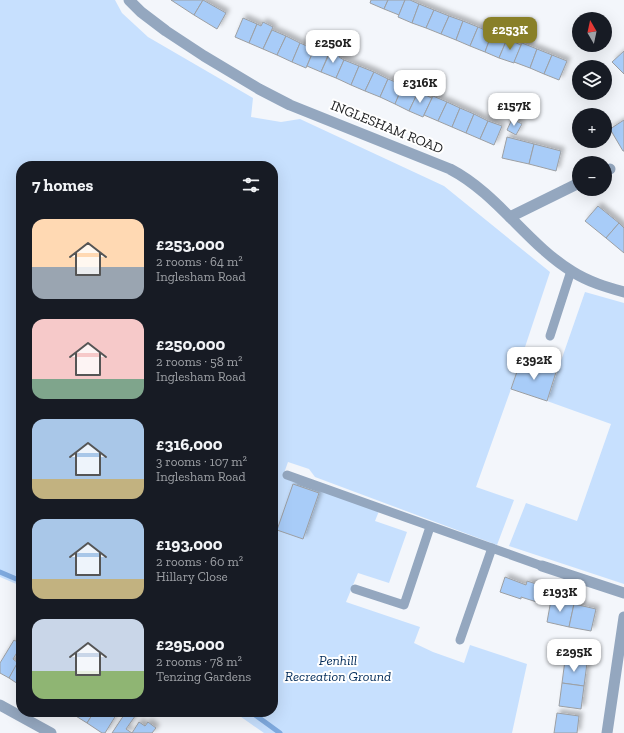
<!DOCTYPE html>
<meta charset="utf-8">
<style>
:root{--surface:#171b24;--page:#20242c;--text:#f1f3f6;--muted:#9ea1a6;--accent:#898028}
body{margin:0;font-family:"Zilla Slab",serif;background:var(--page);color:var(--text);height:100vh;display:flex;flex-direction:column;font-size:15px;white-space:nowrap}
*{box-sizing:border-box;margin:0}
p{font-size:13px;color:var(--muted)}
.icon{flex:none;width:22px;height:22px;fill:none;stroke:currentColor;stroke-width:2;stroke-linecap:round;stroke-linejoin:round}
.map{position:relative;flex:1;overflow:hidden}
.details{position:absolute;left:16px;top:161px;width:262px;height:556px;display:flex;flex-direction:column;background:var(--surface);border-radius:16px;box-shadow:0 4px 16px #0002}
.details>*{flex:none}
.needle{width:26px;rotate:351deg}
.buttons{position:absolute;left:572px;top:12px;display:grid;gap:8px}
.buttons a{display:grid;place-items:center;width:40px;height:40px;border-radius:50%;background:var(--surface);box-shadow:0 4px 16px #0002;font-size:20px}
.price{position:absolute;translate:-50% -34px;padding:0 9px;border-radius:8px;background:#fff;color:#222;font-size:13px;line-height:26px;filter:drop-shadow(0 1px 2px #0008)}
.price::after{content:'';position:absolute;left:50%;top:24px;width:12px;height:9px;margin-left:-6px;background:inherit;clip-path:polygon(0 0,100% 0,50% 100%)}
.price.selected{background:var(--accent);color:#fff}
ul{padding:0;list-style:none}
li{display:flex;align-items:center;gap:12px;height:100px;padding:0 16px}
li span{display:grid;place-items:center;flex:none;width:112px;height:80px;border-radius:12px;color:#555}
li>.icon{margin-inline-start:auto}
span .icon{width:48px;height:48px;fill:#fffc;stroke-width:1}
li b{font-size:17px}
h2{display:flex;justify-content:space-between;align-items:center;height:48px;padding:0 16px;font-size:17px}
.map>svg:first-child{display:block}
.green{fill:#c7e0fe}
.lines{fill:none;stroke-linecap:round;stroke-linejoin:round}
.stream{stroke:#7ea9de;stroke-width:5}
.building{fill:#a8ccf8;stroke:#9c9fa3;filter:url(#shadow)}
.service{stroke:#94a7bf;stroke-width:9}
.minor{stroke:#94a7bf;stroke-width:11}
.labels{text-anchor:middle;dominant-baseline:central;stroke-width:4;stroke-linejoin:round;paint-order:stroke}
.street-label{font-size:14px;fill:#1b1c1e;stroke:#fff}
.park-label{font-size:14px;font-style:italic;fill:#002b5a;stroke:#fff}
</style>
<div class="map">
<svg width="624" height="733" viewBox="0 0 624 733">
<defs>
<filter id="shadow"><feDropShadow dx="3.5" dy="-3.5" stdDeviation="2" flood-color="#0004"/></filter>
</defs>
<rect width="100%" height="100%" fill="#f3f6fb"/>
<!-- green -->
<g class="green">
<path d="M0,0H115L122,13L148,37L253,98L251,117L281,122L300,119L444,186L550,272L511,389L476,487L514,500L497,545L315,477L309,469L288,462L283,476L379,511L375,521L407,532L389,583L358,573L346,602L420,627L414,643L433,652L464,663L470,645L527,664L512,733H264L234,712H273V166H21V586L0,577Z"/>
<path d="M585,292L624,303V584L509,546L526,503L577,521L611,424L547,401Z"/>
</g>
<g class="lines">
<!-- stream -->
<g class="stream">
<path d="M0,572L21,581"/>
<path d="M251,712L280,733"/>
</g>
</g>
<!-- building -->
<g class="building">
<path d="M171,0H203L194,15Z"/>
<path d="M203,0L226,13L217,29L194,15Z"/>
<path d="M371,0H388L384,9L370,3Z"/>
<path d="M388,0H405L399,15L384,9Z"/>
<path d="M405,0H410L419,4L412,23L398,17Z"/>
<path d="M419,4L434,10L426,28L412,23Z"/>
<path d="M434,10L449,16L441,34L426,28Z"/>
<path d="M449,16L463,21L456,40L441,34Z"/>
<path d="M243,18L257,24L249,43L235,37Z"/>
<path d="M463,21L478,27L470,46L456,40Z"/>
<path d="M263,22L273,27L263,49L249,43L257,24L261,26Z"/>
<path d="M478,27L492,33L485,52L470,46Z"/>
<path d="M272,30L286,36L277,55L263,49Z"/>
<path d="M492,33L507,39L499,58L485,52Z"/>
<path d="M286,36L300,43L292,62L277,55Z"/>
<path d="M507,39L521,45L514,63L499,58Z"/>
<path d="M300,43L314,49L306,68L292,62Z"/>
<path d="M522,43L537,49L530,68L514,62Z"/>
<path d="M315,47L329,53L321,72L307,66Z"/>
<path d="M332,48L342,52L339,57L344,60L336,78L321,72Z"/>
<path d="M537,49L552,55L544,74L530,68Z"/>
<path d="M624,51V74L612,62Z"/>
<path d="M552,55L567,61L559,80L544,74Z"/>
<path d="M344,60L359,66L351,85L336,78Z"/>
<path d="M359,66L374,72L365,91L351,85Z"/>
<path d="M374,72L388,79L380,97L365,91Z"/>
<path d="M388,79L403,85L395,104L380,97Z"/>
<path d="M403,85L418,92L409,111L395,104Z"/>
<path d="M418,92L432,98L423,117L409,111Z"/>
<path d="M433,96L447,102L438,121L424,115Z"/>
<path d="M447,102L460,108L452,127L438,121Z"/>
<path d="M460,108L474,114L466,133L452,127Z"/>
<path d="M474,114L488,121L480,139L466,133Z"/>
<path d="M512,119L522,124L516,135L507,130Z"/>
<path d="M624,120V151H623L610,129Z"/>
<path d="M488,121L502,126L494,145L480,139Z"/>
<path d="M507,137L534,144L529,164L502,158Z"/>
<path d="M534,144L561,151L556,171L529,164Z"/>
<path d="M598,206L619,223L606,238L585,221Z"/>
<path d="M619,223L624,228V253L606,238Z"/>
<path d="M521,360L556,372L547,401L511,389Z"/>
<path d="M293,484L319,493L303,539L277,530Z"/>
<path d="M505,577L526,585L527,581L546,587L540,603L521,597V599L500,592Z"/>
<path d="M551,600L574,604L569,627L547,622Z"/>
<path d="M574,604L596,609L591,631L569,627Z"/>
<path d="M14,640L21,644V646L13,659L18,663L9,678L0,673V663Z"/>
<path d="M20,658L21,659V686L9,678Z"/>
<path d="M565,660L587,663L584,686L562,683Z"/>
<path d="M562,683L584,686L581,709L559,706Z"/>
<path d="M72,712H94L87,723L71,713Z"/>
<path d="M94,712H118L105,733H102L87,723Z"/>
<path d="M126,712H138L126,729L132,733H112Z"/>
<path d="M557,713L579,716L577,733H554Z"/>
<path d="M139,722L145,726L148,722L156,728L152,733H132Z"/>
</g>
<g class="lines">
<!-- service -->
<g class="service">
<path d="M550,336L571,271"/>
<path d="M287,475L542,566"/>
<path d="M355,589L404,605L430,527"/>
<path d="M460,640L492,548"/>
</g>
<!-- minor -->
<g class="minor">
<path d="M129,0L141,12L166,31L204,56L259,89L290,105L450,169C498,194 527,244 573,272C589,282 606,287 624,292"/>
<path d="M605,171L610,169"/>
<path d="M510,217L579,183"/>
<path d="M542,566L624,593"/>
<path d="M0,705L51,733"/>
<path d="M607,733L624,617"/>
</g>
</g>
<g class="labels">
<!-- street labels -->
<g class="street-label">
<text transform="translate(387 127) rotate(22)">INGLESHAM ROAD</text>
</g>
<!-- park labels -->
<g class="park-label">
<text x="338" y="660">Penhill<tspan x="338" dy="16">Recreation Ground</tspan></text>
</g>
</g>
</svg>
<div class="buttons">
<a><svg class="needle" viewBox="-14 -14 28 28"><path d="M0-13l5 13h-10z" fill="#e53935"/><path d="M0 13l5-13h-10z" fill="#9ea1a6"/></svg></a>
<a><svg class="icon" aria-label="layers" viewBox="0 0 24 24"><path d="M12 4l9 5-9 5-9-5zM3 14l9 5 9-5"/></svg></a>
<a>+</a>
<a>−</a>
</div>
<b class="price selected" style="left:510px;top:51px">£253K</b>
<b class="price" style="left:333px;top:64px">£250K</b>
<b class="price" style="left:420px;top:104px">£316K</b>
<b class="price" style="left:514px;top:127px">£157K</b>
<b class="price" style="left:534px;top:381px">£392K</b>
<b class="price" style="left:560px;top:613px">£193K</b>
<b class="price" style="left:574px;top:673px">£295K</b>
<section class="details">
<h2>7 homes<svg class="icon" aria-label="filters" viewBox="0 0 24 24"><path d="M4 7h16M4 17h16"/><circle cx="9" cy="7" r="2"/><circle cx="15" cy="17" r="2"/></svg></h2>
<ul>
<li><span style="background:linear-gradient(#ffd9b3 60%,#9aa5b1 0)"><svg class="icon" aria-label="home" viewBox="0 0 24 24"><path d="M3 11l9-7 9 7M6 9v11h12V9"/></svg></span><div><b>£253,000</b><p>2 rooms · 64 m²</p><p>Inglesham Road</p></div></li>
<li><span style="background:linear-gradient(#f6c9c9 75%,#7fa58c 0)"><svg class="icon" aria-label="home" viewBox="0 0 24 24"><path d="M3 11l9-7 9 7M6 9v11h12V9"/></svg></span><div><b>£250,000</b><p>2 rooms · 58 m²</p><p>Inglesham Road</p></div></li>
<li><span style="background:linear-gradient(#a9c7e8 75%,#c2b280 0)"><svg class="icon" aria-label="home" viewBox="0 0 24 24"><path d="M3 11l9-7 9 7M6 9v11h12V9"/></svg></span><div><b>£316,000</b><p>3 rooms · 107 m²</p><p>Inglesham Road</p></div></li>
<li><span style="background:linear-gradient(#a9c7e8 75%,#c2b280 0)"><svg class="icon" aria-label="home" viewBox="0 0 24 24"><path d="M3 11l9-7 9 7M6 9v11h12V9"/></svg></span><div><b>£193,000</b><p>2 rooms · 60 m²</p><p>Hillary Close</p></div></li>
<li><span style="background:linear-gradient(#c9d6e8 65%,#8fb573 0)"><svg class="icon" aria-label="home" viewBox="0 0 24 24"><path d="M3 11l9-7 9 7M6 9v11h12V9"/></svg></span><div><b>£295,000</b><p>2 rooms · 78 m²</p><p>Tenzing Gardens</p></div></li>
</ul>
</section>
</div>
